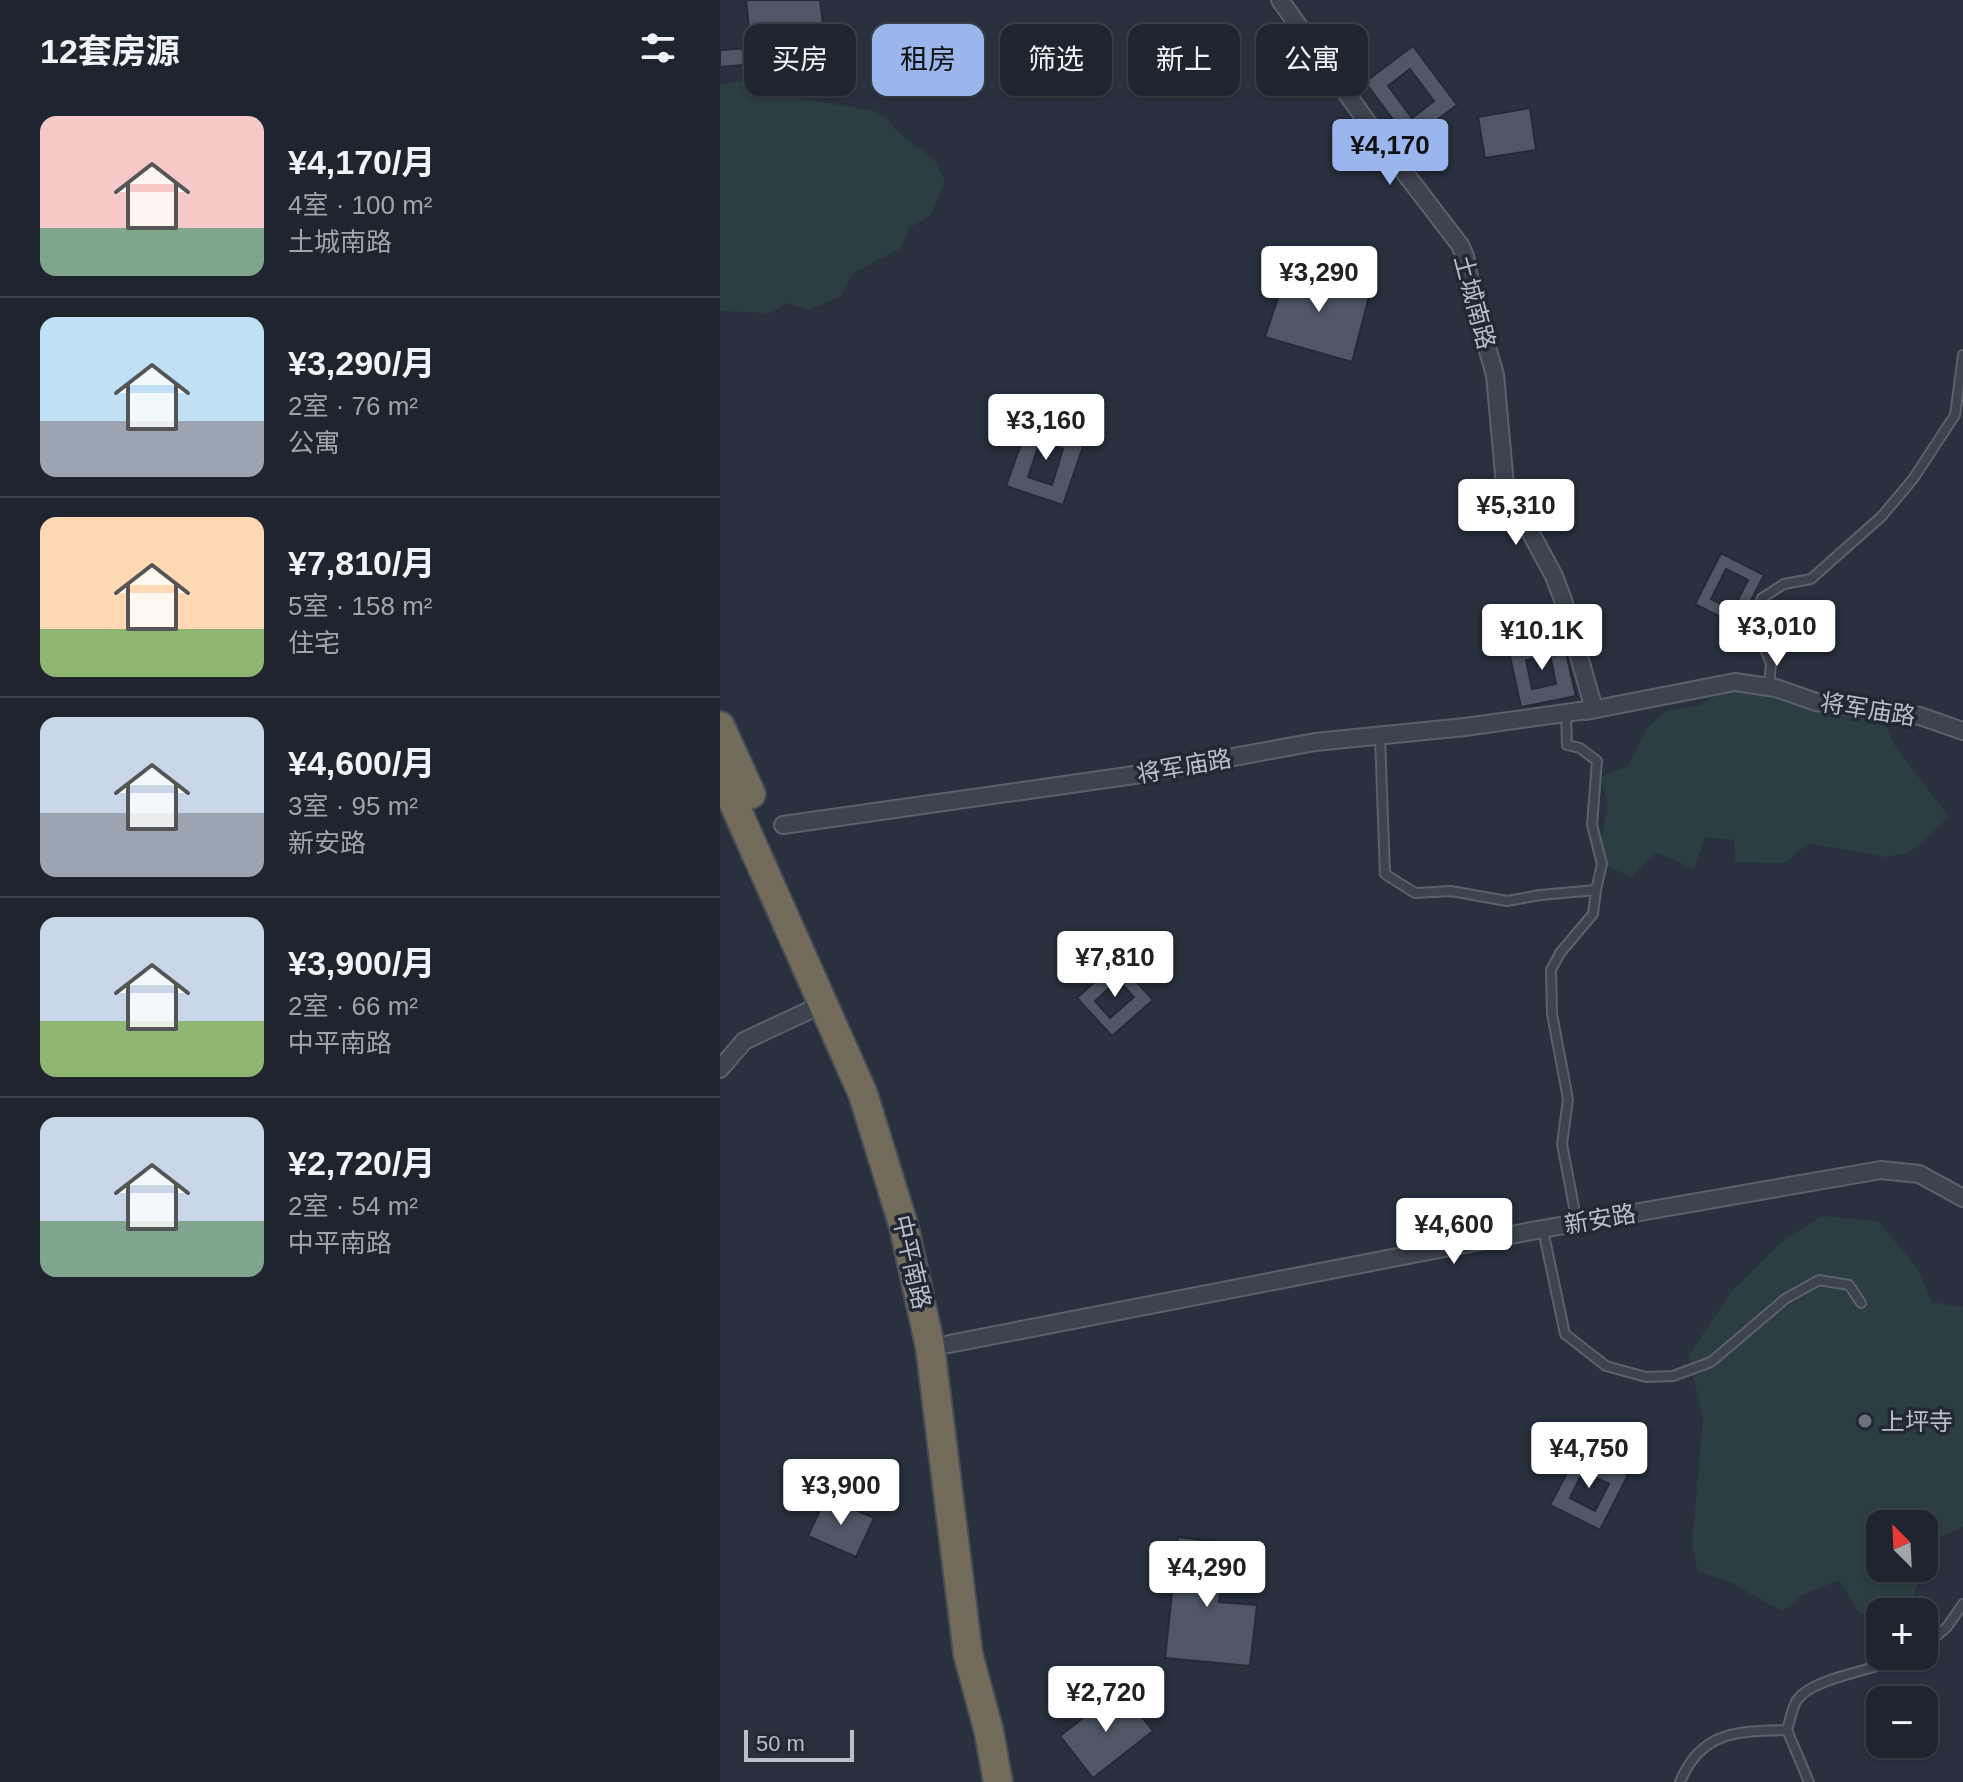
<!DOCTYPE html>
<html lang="zh">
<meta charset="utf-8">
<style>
:root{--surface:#1f252f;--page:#2c313b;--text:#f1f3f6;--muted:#a1a5aa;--line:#3c424b;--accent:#9bb6ed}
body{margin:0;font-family:Arial,"Noto Sans SC",sans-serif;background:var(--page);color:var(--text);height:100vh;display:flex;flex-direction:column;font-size:30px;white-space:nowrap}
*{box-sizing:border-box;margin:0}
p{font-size:26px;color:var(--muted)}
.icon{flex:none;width:44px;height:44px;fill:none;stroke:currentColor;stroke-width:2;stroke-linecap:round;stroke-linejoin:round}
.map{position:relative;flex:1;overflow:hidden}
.panel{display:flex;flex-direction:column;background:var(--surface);width:720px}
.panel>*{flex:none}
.banner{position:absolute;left:24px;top:24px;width:760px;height:72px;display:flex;gap:16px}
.needle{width:52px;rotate:336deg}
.controls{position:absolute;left:1146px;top:1510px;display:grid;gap:16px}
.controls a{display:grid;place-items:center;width:72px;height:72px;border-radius:16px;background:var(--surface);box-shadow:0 2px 6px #0004,0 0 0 2px var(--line);font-size:40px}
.scale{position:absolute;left:24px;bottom:20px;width:110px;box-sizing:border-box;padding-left:8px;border:4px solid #babfc9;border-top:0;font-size:22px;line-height:28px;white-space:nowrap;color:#babfc9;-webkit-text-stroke:6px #222834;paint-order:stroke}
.price{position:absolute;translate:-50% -68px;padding:0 18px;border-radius:8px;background:#fff;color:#222;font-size:26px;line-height:52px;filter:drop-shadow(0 2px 4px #0008)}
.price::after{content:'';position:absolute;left:50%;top:48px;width:24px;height:18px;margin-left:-12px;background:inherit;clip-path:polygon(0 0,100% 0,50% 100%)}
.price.on{background:var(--accent);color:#111}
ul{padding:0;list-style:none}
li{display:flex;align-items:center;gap:24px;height:200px;padding:0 40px}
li+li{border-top:2px solid var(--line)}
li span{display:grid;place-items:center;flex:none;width:224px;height:160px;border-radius:16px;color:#555}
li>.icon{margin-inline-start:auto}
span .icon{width:96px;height:96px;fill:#fffc;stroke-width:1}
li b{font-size:34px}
h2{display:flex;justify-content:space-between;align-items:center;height:96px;padding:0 40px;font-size:34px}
.pill{padding:0 28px;border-radius:16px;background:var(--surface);box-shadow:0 2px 6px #0004,0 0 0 2px var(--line);font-size:28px;line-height:72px}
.pill.on{background:var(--accent);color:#111}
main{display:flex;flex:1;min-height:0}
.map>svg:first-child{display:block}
.green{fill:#2c3e41}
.building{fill:#505867;stroke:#242a36;stroke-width:2;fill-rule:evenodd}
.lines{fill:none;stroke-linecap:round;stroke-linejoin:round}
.lane-casing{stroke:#5b616c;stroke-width:12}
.street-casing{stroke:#5b616c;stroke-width:20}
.highway-casing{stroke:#484e59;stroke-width:32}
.lane{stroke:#3d434f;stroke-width:8}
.street{stroke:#3d434f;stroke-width:16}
.highway{stroke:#746c5b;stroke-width:28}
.worship-dot{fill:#6b7280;stroke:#222834;stroke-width:3}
.labels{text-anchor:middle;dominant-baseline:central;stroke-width:7;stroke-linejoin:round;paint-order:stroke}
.street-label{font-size:24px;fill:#babfc9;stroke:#222834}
.poi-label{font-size:24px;fill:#babfc9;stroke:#222834;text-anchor:start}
</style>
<main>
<section class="panel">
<h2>12套房源<svg class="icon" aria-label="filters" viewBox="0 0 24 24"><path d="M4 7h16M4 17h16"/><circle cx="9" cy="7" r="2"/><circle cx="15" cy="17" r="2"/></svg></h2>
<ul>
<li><span style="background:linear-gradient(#f6c9c9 70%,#7fa58c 0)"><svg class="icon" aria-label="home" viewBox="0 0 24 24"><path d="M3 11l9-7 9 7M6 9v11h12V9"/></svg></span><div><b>¥4,170/月</b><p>4室 · 100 m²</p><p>土城南路</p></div></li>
<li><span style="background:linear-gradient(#bfe0f5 65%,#9aa5b1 0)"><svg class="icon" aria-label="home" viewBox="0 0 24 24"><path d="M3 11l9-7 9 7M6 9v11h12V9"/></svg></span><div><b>¥3,290/月</b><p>2室 · 76 m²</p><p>公寓</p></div></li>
<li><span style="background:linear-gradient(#ffd9b3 70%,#8fb573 0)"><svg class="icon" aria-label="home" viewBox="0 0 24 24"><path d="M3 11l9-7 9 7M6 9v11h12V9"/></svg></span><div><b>¥7,810/月</b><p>5室 · 158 m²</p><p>住宅</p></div></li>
<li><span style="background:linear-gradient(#c9d6e8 60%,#9aa5b1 0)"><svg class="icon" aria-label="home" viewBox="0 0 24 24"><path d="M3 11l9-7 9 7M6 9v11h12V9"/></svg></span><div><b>¥4,600/月</b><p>3室 · 95 m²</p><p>新安路</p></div></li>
<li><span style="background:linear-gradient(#c9d6e8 65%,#8fb573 0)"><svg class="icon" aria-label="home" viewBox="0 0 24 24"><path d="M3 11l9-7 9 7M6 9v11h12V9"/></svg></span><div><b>¥3,900/月</b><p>2室 · 66 m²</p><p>中平南路</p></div></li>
<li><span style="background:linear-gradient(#c9d6e8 65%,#7fa58c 0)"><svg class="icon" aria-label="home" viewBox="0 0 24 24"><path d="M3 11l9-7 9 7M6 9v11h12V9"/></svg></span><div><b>¥2,720/月</b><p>2室 · 54 m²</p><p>中平南路</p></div></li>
</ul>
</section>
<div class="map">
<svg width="1243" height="1782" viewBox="0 0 1243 1782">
<rect width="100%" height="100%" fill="#29313f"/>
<!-- green -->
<g class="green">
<path d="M46,75L58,89L78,98L154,111L168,120L178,132L215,161L225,181L211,215L189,228L181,248L133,273L121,296L89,310L66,303L51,313L0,311V85Z"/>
<path d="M1015,682L1160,711L1175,746L1229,817L1189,853L1165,857L1088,843L1066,863L1015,862L1014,840L985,837L974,869L935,852L912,877L877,862L888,806L880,777L908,766L927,728L946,711L980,705Z"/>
<path d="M1102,1216L1158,1221L1198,1269L1212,1302L1243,1307V1527L1213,1540L1204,1565V1524H1160V1568H1203L1189,1606L1140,1614L1119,1580L1084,1594L1062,1611L1008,1581L978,1572L972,1545L983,1418L968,1356L1012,1291L1061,1242Z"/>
</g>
<!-- building -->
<g class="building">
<path d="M26,0H100L110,81L59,87L56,62L0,67V50L31,48Z"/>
<path d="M693,46L737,105L689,141L645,82ZM690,69L714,101L692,118L668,86Z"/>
<path d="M810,108L816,150L765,158L758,117Z"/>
<path d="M568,267L651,289L632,362L545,337Z"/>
<path d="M310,419L366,438L343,505L286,486ZM320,441L343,449L332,485L308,477Z"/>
<path d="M1001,553L1044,575L1018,626L975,604ZM1006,569L1028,580L1013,610L991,599Z"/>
<path d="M842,636L856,696L801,707L788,647ZM830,655L836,684L812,689L806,660Z"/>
<path d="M398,961L433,1000L392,1036L357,998ZM398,980L414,997L390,1018L375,1001Z"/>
<path d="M859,1450L908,1475L880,1530L830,1505ZM863,1471L889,1484L875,1511L850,1498Z"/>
<path d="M106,1497L154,1518L136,1557L88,1536Z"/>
<path d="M458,1537L507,1543L499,1602L537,1605L530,1666L445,1658Z"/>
<path d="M400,1689L433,1731L373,1778L340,1736Z"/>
</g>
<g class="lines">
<defs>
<g id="lane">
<path d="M1049,687L1051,664L1035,625L1042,598L1064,584L1091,579L1162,516L1193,479L1235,415L1243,355"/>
<path d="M660,736L665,874L695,893L731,891L787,901L820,895L876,890L882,864L872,825L877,761L860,748L847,745L846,714"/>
<path d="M857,1223L842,1144L848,1099L832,1014L831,970L840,953L873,914L876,890"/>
<path d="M823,1230L845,1334L886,1366L926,1377L953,1376L991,1362L1065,1299L1099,1280L1129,1285L1141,1303"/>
<path d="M1204,1647L1227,1627L1243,1604"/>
<path d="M1067,1730L1089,1782"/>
<path d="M960,1782C981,1731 1017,1731 1067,1730C1070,1721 1072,1708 1077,1700C1093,1677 1158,1670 1186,1656"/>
</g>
<g id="street">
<path d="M866,711L1015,682L1056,688L1096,702L1200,716L1243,731"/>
<path d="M63,825L421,774L595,742L745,727L874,709L843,600L834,576L785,485L775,375L753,298L745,256L740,245L665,147L560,0"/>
<path d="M0,1069L24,1041L103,1004"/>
<path d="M229,1344L822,1229L1161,1170L1199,1174L1243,1198"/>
</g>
<g id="highway">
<path d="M0,726L31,794"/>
<path d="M0,772L143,1094L184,1227L210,1346L248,1654L269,1732L278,1782"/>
</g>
</defs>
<!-- lane casing -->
<use href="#lane" class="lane-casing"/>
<!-- street casing -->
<use href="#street" class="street-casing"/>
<!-- highway casing -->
<use href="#highway" class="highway-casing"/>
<!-- lane -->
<use href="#lane" class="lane"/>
<!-- street -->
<use href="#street" class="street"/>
<!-- highway -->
<use href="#highway" class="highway"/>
</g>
<!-- markers -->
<circle class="worship-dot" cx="1145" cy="1421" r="8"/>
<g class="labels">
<!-- street labels -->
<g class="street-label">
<text transform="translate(755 302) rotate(75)">土城南路</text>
<text transform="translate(1148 709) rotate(9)">将军庙路</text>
<text transform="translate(464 766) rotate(-10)">将军庙路</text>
<text transform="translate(880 1219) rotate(-10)">新安路</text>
<text transform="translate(192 1262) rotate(77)">中平南路</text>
</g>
<!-- poi labels -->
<g class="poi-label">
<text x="1161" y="1421">上坪寺</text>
</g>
</g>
</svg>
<div class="controls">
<a><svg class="needle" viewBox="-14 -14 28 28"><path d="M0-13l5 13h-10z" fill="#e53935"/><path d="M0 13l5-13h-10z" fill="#a1a5aa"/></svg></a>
<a>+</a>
<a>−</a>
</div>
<div class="scale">50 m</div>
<b class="price on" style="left:670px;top:187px">¥4,170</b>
<b class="price" style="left:599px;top:314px">¥3,290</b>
<b class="price" style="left:326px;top:462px">¥3,160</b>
<b class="price" style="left:796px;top:547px">¥5,310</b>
<b class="price" style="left:1057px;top:668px">¥3,010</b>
<b class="price" style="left:822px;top:672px">¥10.1K</b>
<b class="price" style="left:395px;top:999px">¥7,810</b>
<b class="price" style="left:734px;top:1266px">¥4,600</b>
<b class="price" style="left:869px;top:1490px">¥4,750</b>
<b class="price" style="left:121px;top:1527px">¥3,900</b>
<b class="price" style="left:487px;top:1609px">¥4,290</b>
<b class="price" style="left:386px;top:1734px">¥2,720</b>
<div class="banner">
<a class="pill">买房</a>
<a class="pill on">租房</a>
<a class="pill">筛选</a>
<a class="pill">新上</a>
<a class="pill">公寓</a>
</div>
</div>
</main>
